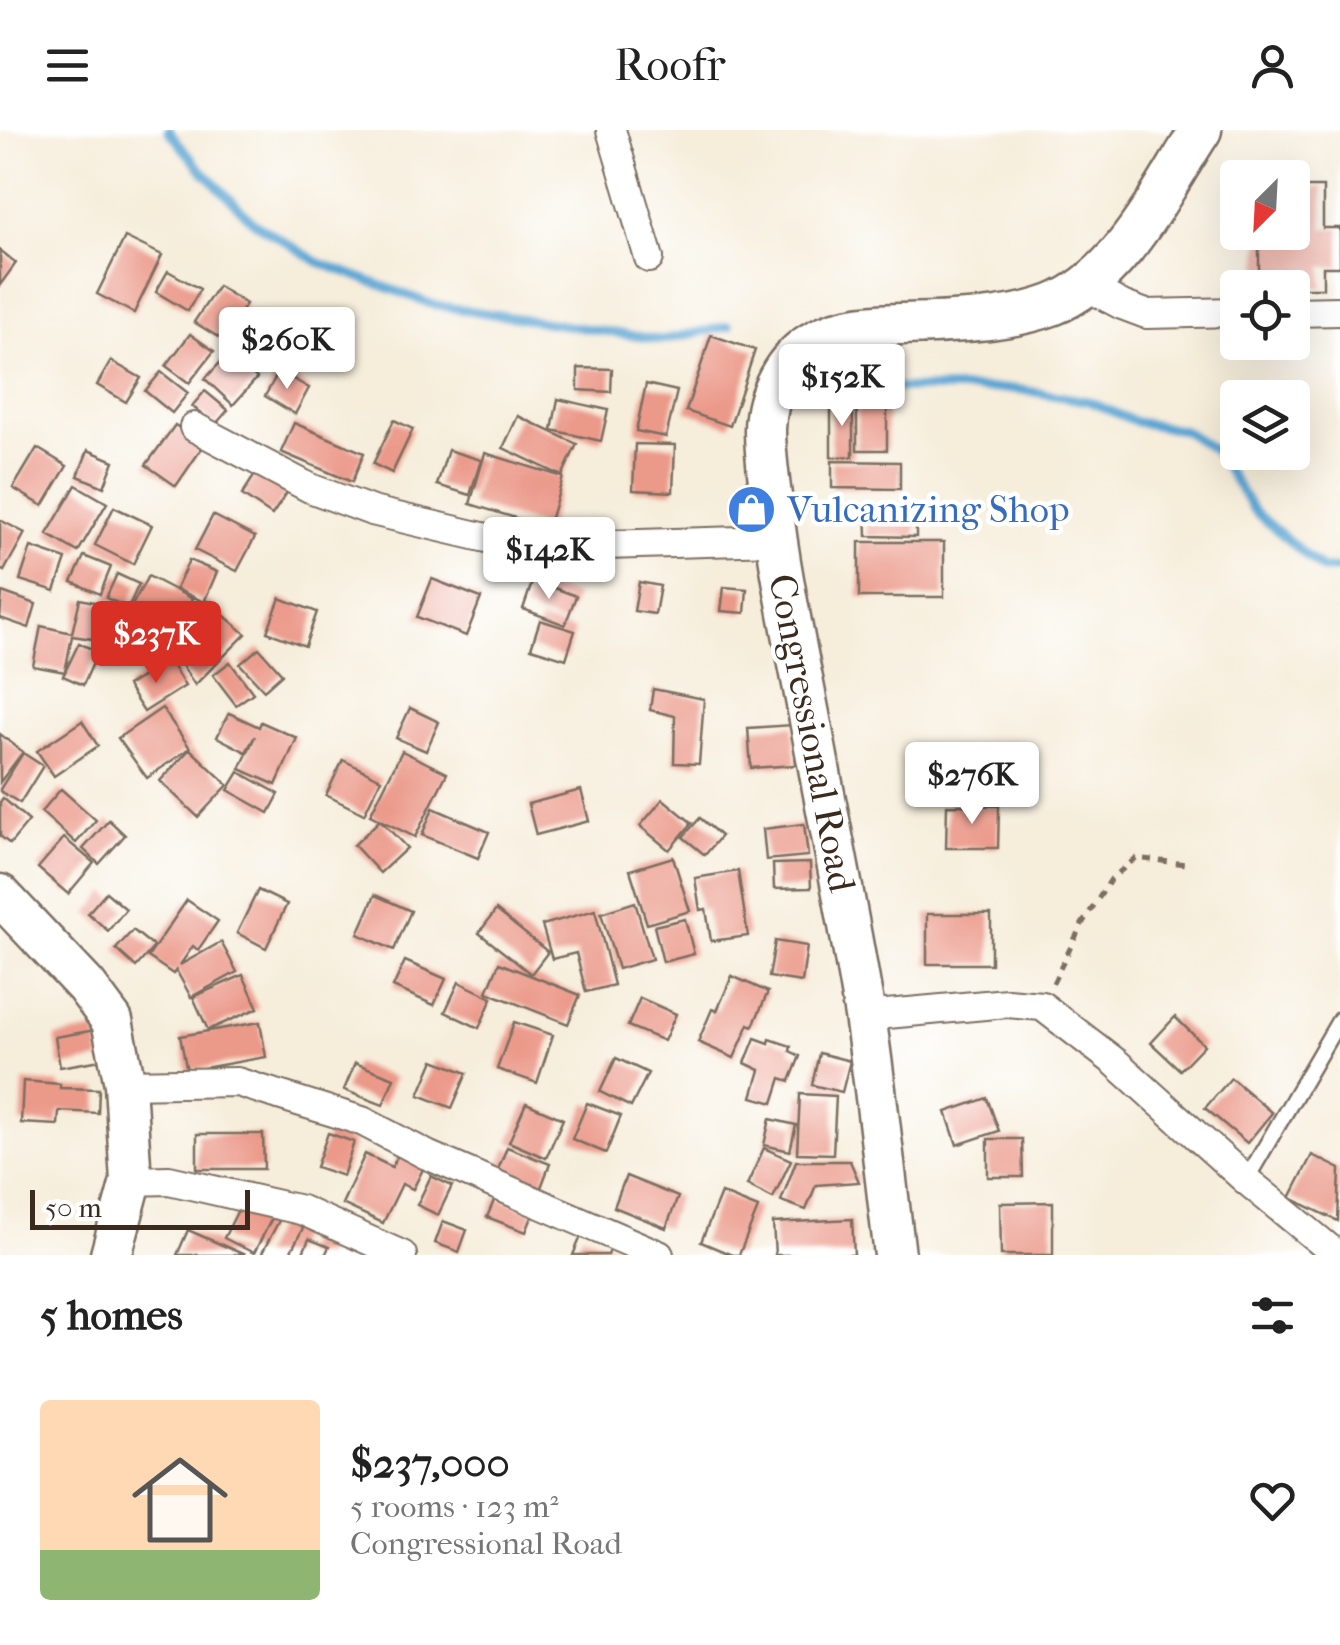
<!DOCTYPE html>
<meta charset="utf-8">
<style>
:root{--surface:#fff;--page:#f2f2f2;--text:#222;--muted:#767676;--accent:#d93025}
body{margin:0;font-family:"IM FELL French Canon",serif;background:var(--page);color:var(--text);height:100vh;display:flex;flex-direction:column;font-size:38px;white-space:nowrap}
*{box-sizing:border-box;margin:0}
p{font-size:32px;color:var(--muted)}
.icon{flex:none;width:55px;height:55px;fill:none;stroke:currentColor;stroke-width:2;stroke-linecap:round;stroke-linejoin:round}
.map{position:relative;height:1125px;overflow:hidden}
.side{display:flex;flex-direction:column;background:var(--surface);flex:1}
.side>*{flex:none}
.needle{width:65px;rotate:204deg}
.tools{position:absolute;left:1220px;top:30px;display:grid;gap:20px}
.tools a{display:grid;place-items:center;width:90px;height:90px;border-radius:10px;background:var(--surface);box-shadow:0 10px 40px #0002;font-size:50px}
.scale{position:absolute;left:30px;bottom:25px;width:220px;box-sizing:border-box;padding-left:10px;border:5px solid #3b2a1e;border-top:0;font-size:28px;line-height:35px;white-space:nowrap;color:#3b2a1e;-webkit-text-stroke:8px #fff;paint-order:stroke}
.price{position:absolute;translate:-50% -85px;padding:0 22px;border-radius:10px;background:#fff;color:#222;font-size:32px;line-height:65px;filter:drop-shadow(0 2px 5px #0008)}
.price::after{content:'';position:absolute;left:50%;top:60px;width:30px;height:22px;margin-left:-15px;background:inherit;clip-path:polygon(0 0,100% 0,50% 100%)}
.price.on{background:var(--accent);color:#fff}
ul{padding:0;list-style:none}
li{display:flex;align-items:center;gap:30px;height:250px;padding:0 40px}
li span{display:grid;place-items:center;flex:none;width:280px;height:200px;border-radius:10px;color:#555}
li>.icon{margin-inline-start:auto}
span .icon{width:120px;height:120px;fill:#fffc;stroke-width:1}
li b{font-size:42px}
h2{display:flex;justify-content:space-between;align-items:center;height:120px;padding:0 40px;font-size:42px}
header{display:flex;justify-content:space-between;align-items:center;height:130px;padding:0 40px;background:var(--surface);font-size:45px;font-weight:600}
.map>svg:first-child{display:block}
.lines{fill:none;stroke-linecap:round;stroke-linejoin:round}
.stream{stroke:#5ba6d3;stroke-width:9}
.building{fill:#eb9989}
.lane-casing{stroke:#7c6e60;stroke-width:19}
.street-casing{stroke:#7c6e60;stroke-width:32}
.secondary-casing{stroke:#7c6e60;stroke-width:45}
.path{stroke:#7c6e60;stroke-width:5;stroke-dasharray:8 8;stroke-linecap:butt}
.lane{stroke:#fff;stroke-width:14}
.street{stroke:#fff;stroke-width:28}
.secondary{stroke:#fff;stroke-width:40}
.labels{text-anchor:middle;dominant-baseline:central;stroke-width:9;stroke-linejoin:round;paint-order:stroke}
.shop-label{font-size:38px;fill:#366cbe;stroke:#fff;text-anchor:start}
.street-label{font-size:38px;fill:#3b2a1e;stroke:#fff}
</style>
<header><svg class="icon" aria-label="menu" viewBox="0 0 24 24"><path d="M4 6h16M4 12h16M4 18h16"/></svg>Roofr<svg class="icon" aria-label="person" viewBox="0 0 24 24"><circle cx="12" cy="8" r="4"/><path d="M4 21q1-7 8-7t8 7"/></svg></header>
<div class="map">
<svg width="1340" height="1125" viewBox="0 0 1340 1125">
<rect width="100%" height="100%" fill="#fff"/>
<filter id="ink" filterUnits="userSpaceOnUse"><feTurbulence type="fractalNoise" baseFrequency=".01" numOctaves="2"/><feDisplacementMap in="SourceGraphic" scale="20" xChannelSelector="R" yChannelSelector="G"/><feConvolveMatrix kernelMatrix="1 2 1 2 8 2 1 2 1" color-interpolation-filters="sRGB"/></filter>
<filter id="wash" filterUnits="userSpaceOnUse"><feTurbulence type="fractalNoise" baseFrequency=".0048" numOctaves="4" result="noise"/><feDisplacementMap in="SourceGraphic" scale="40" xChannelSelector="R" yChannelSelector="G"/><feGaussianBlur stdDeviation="2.25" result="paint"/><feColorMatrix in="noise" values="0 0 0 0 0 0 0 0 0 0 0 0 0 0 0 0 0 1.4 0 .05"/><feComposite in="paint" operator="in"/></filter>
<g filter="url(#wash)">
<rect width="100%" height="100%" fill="#f6edda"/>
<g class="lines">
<!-- stream -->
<g class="stream">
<path d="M168,0L197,35L253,92L318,132L434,175L661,210L729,196"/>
<path d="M843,254L868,258L1016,259L1088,271L1136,292L1183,300L1214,320L1254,381L1322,439H1340"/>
</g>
</g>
<g id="blocks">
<!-- building -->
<g class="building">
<path d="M1292,57H1323V98H1340V137H1323V158H1259V102H1292Z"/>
<path d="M125,107L162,125L134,183L97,164Z"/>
<path d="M0,120L16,133L0,155Z"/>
<path d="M168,141L200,159L188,181L156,162Z"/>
<path d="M218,156L246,174L223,210L194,192Z"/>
<path d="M190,204L214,221L189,253L166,236Z"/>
<path d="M711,205L755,220L730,296L686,281Z"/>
<path d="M229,223L257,248L233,275L205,249Z"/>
<path d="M111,231L141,248L126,272L97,255Z"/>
<path d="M578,238L612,239L611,262L578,260Z"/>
<path d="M279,241L309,258L295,284L265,266Z"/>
<path d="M161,242L188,263L172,283L145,261Z"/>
<path d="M646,254L677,261L666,307L636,301Z"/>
<path d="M205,261L228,280L215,295L192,276Z"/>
<path d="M558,269L608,280L601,311L552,300Z"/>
<rect x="831" y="271" width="22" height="56"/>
<rect x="857" y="278" width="30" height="42"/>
<path d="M518,286L577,314L562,346L503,318Z"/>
<path d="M394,290L413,299L392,343L373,334Z"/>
<path d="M294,293L364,323L352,352L281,322Z"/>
<path d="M175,295L204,315L176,356L146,335Z"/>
<path d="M635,314L675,315L673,362L633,360Z"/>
<path d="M37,318L67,336L43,376L13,358Z"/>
<path d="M88,320L114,331L104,357L78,346Z"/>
<path d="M448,320L481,330L470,365L437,355Z"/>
<path d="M485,323L563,347L548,398L470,374Z"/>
<path d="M832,331L900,332V359L832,358Z"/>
<path d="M261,335L292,355L272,385L242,365Z"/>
<path d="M76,355L107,373L78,422L47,404Z"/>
<path d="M114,377L152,395L133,434L95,415Z"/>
<path d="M866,377H916V407L867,406Z"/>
<path d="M213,385L255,407L237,441L195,420Z"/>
<path d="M0,390L25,403L4,441L0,439Z"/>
<rect x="859" y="412" width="85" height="55"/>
<path d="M31,417L66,429L55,461L20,450Z"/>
<path d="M84,426L111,437L100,464L72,452Z"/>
<path d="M189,430L217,442L204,472L176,459Z"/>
<path d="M117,444L139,454L128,478L106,468Z"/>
<path d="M148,446L192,469L174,504L129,481Z"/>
<path d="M432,449L481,468L466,506L417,487Z"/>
<path d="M533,450L576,466L565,495L523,479Z"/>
<path d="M639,452L660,456L655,484L634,481Z"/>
<path d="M724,457L747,459L745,483L721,481Z"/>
<path d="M2,462L36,474L29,498L0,488Z"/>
<path d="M280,468L317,482L305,516L267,502Z"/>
<path d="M80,469L118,477L113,512L72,506L65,542L33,536L41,496L72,503Z"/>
<path d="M207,471L246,504L195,555L169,516L192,498Z"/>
<path d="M540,490L575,501L566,529L531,518Z"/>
<path d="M122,491L144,499L140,508L160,514L153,533L112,515Z"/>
<path d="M79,513L98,522L83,555L63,546Z"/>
<path d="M259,518L282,544L264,560L240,534Z"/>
<path d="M169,530L185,556L144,582L127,556Z"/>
<path d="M230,532L253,563L236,575L213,545Z"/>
<path d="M653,559L704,569L699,634L674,633L675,586L650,580Z"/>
<path d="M162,578L190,618L147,648L118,608Z"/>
<path d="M410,578L439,592L426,621L396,608Z"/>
<path d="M229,583L259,597L261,592L297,608L276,655L240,639L255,606L246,622L217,607Z"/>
<path d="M82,591L98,616L54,646L37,621Z"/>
<path d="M793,595L796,635L751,638L748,598Z"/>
<path d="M0,604L23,622L0,652Z"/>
<path d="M190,619L228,655L198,687L160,651Z"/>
<path d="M402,621L447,643L415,707L380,690L407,718L380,743L354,715L380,690L370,685Z"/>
<path d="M23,623L43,636L20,673L0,661V659Z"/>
<path d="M343,630L381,649L364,684L326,665Z"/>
<path d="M239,642L279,664L269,683L228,660Z"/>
<path d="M61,659L96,690L76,713L41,682Z"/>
<path d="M581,660L589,691L536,705L528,674Z"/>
<path d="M3,668L29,691L10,714L0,706V672Z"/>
<path d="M663,669L692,693L669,720L640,696Z"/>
<path d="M947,675L999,676L998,718H946Z"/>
<path d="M433,678L489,702L478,728L422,705Z"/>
<path d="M700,688L721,706L705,725L683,707Z"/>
<path d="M109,690L125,705L99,734L83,719Z"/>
<path d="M804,694L808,726L766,730L763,699Z"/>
<path d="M64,708L94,733L68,764L38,738Z"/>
<path d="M673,727L690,781L647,794L630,740Z"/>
<path d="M810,733L811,758L774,759L773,734Z"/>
<path d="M738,741L748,806L711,811L706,779L700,780L695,748Z"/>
<path d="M258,760L287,774L266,818L237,803Z"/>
<path d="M106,762L126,779L108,801L88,783Z"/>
<path d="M375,765L411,781L394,820L358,804Z"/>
<path d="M187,770L218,791L198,820L193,816L180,835L221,812L237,842L191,867L176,840L173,844L148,827Z"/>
<path d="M635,772L652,829L618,839L601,783Z"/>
<path d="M496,780L548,822L531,844L479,803Z"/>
<path d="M595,780L614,855L586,862L576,823L552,829L542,795Z"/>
<rect x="927" y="784" width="64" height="50"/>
<path d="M685,789L694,824L663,832L654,796Z"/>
<path d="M133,800L154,817L136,837L116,819Z"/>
<path d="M775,811L807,816L802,852L769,847Z"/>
<path d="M405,831L446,849L434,875L393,857Z"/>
<path d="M499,833L580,865L568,894L487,862Z"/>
<path d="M243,845L258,878L208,900L193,867Z"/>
<path d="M732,846L768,862L753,896L749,894L734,928L698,912L712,879L717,881Z"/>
<path d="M459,852L492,868L479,898L445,882Z"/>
<path d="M640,868L676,884L664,911L628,896Z"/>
<path d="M1175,887L1204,915L1180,940L1151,913Z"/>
<path d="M260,892L266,927L187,941L180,906Z"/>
<path d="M514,892L553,905L537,953L497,939Z"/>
<path d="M96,900L101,930L60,937L55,907Z"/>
<path d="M755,908L769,913L770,909L791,916L790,921L800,926L790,951L781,948L773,973L752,967L760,940L745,933Z"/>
<path d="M819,923L850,931L842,962L812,955Z"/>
<path d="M616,928L648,943L631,977L600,962Z"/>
<path d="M434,930L467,943L452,978L419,965Z"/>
<path d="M355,933L394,948L383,975L344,960Z"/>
<path d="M1231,948L1272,983L1247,1013L1205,978Z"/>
<path d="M23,951L60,954V958L99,959L98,983L59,981L58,995L21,993Z"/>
<path d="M800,964L836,966L833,1024L797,1023Z"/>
<path d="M987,968L999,1001L957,1015L946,982Z"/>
<path d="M526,973L563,989L546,1028L509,1012Z"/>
<path d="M587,973L621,986L606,1023L572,1009Z"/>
<path d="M770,989L796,995L790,1021L764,1015Z"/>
<path d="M328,1003L354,1012L343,1046L316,1037Z"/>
<path d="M197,1004H263L264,1039H197Z"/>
<path d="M988,1009H1022L1023,1047H988Z"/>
<path d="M402,1016L428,1029L413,1059L402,1054L383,1093L342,1074L365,1024L392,1037Z"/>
<path d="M507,1017L550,1034L540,1060L497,1042Z"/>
<path d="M764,1018L791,1030L773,1068L747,1055Z"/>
<path d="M1312,1025L1340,1039L1338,1091L1290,1068Z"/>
<path d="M796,1031H850L859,1052L816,1055L806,1080L781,1071Z"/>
<path d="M431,1046L452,1056L438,1085L417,1075Z"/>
<path d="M626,1046L678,1067L666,1098L614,1077Z"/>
<path d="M721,1063L758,1078L739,1125H732L701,1112Z"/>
<path d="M496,1066L534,1082L526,1102L487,1087Z"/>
<path d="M242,1072L272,1088L254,1123L224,1108Z"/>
<path d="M1053,1072V1125H1001L1000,1073Z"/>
<path d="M282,1085L304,1096L289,1125H261Z"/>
<path d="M852,1089L854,1125H775L773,1093Z"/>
<path d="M443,1091L467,1100L459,1122L435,1113Z"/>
<path d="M188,1100L245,1125H177Z"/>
<path d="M582,1104L612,1116L608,1125H573Z"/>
<path d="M309,1109L329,1117L325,1125H302Z"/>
</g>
</g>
</g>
<g filter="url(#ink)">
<use href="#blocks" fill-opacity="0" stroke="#7c6e60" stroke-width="2.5"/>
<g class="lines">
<defs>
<path id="lane" d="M1246,1050L1340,889"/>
<g id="street">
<path d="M611,0L649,128"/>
<path d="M1086,156L1122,175L1146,184L1238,182"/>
<path d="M1292,182L1340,181"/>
<path d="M194,297L310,358L372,381L512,414L571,416L776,410"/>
<path d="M865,886L1007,873L1042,876L1115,932L1246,1050L1337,1125"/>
<path d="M125,954L237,952L362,991L427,1025L659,1125"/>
<path d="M131,1051L169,1050L301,1080L402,1125"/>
</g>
<g id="secondary">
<path d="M0,765L86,856L112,891L125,954L131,1051L111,1125"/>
<path d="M895,1125C885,1045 877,965 865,886C850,794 831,703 814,611C799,530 780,449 771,366C768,344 765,321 765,299C766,264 784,228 815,211C850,191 894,195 933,193C973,191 1014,189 1052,175C1122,148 1162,59 1201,0"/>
</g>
</defs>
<!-- lane casing -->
<use href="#lane" class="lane-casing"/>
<!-- street casing -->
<use href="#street" class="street-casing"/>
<!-- secondary casing -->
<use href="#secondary" class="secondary-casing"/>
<!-- path -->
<path class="path" d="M1053,853L1082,794L1111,749L1136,728L1186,734"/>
<!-- lane -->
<use href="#lane" class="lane"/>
<!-- street -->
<use href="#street" class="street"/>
<!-- secondary -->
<use href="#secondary" class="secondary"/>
</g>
</g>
<!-- icons -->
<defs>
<symbol id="shop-disc" viewBox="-11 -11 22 22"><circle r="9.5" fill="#3f7fe0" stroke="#fff"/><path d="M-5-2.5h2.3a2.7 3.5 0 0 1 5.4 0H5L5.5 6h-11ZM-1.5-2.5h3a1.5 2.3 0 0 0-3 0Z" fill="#fff"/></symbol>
</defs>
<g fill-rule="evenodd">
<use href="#shop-disc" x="724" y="352" width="55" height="55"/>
</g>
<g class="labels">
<!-- shop labels -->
<g class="shop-label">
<text x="787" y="379">Vulcanizing Shop</text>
</g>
<!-- street labels -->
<g class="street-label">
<text transform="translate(812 603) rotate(79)">Congressional Road</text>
</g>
</g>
</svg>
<div class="tools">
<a><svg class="needle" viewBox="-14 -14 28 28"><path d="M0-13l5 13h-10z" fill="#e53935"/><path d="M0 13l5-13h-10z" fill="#767676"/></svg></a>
<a><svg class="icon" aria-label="locate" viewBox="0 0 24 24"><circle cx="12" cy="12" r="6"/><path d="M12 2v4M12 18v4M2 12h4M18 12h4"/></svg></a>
<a><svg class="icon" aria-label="layers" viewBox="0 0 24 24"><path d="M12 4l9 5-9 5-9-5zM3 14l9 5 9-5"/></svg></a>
</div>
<div class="scale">50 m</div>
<b class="price" style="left:287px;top:262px">$260K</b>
<b class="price" style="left:842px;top:299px">$152K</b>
<b class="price" style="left:549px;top:472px">$142K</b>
<b class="price on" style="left:156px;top:556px">$237K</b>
<b class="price" style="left:972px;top:697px">$276K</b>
</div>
<section class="side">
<h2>5 homes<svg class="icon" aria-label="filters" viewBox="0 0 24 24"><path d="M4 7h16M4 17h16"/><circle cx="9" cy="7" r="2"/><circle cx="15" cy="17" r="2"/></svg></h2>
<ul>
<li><span style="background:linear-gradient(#ffd9b3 75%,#8fb573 0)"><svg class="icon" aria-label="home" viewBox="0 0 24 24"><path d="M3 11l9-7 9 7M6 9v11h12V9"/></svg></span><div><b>$237,000</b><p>5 rooms · 123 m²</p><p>Congressional Road</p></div><svg class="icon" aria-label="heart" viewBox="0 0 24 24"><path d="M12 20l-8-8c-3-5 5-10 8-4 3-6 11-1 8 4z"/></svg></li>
</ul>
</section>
